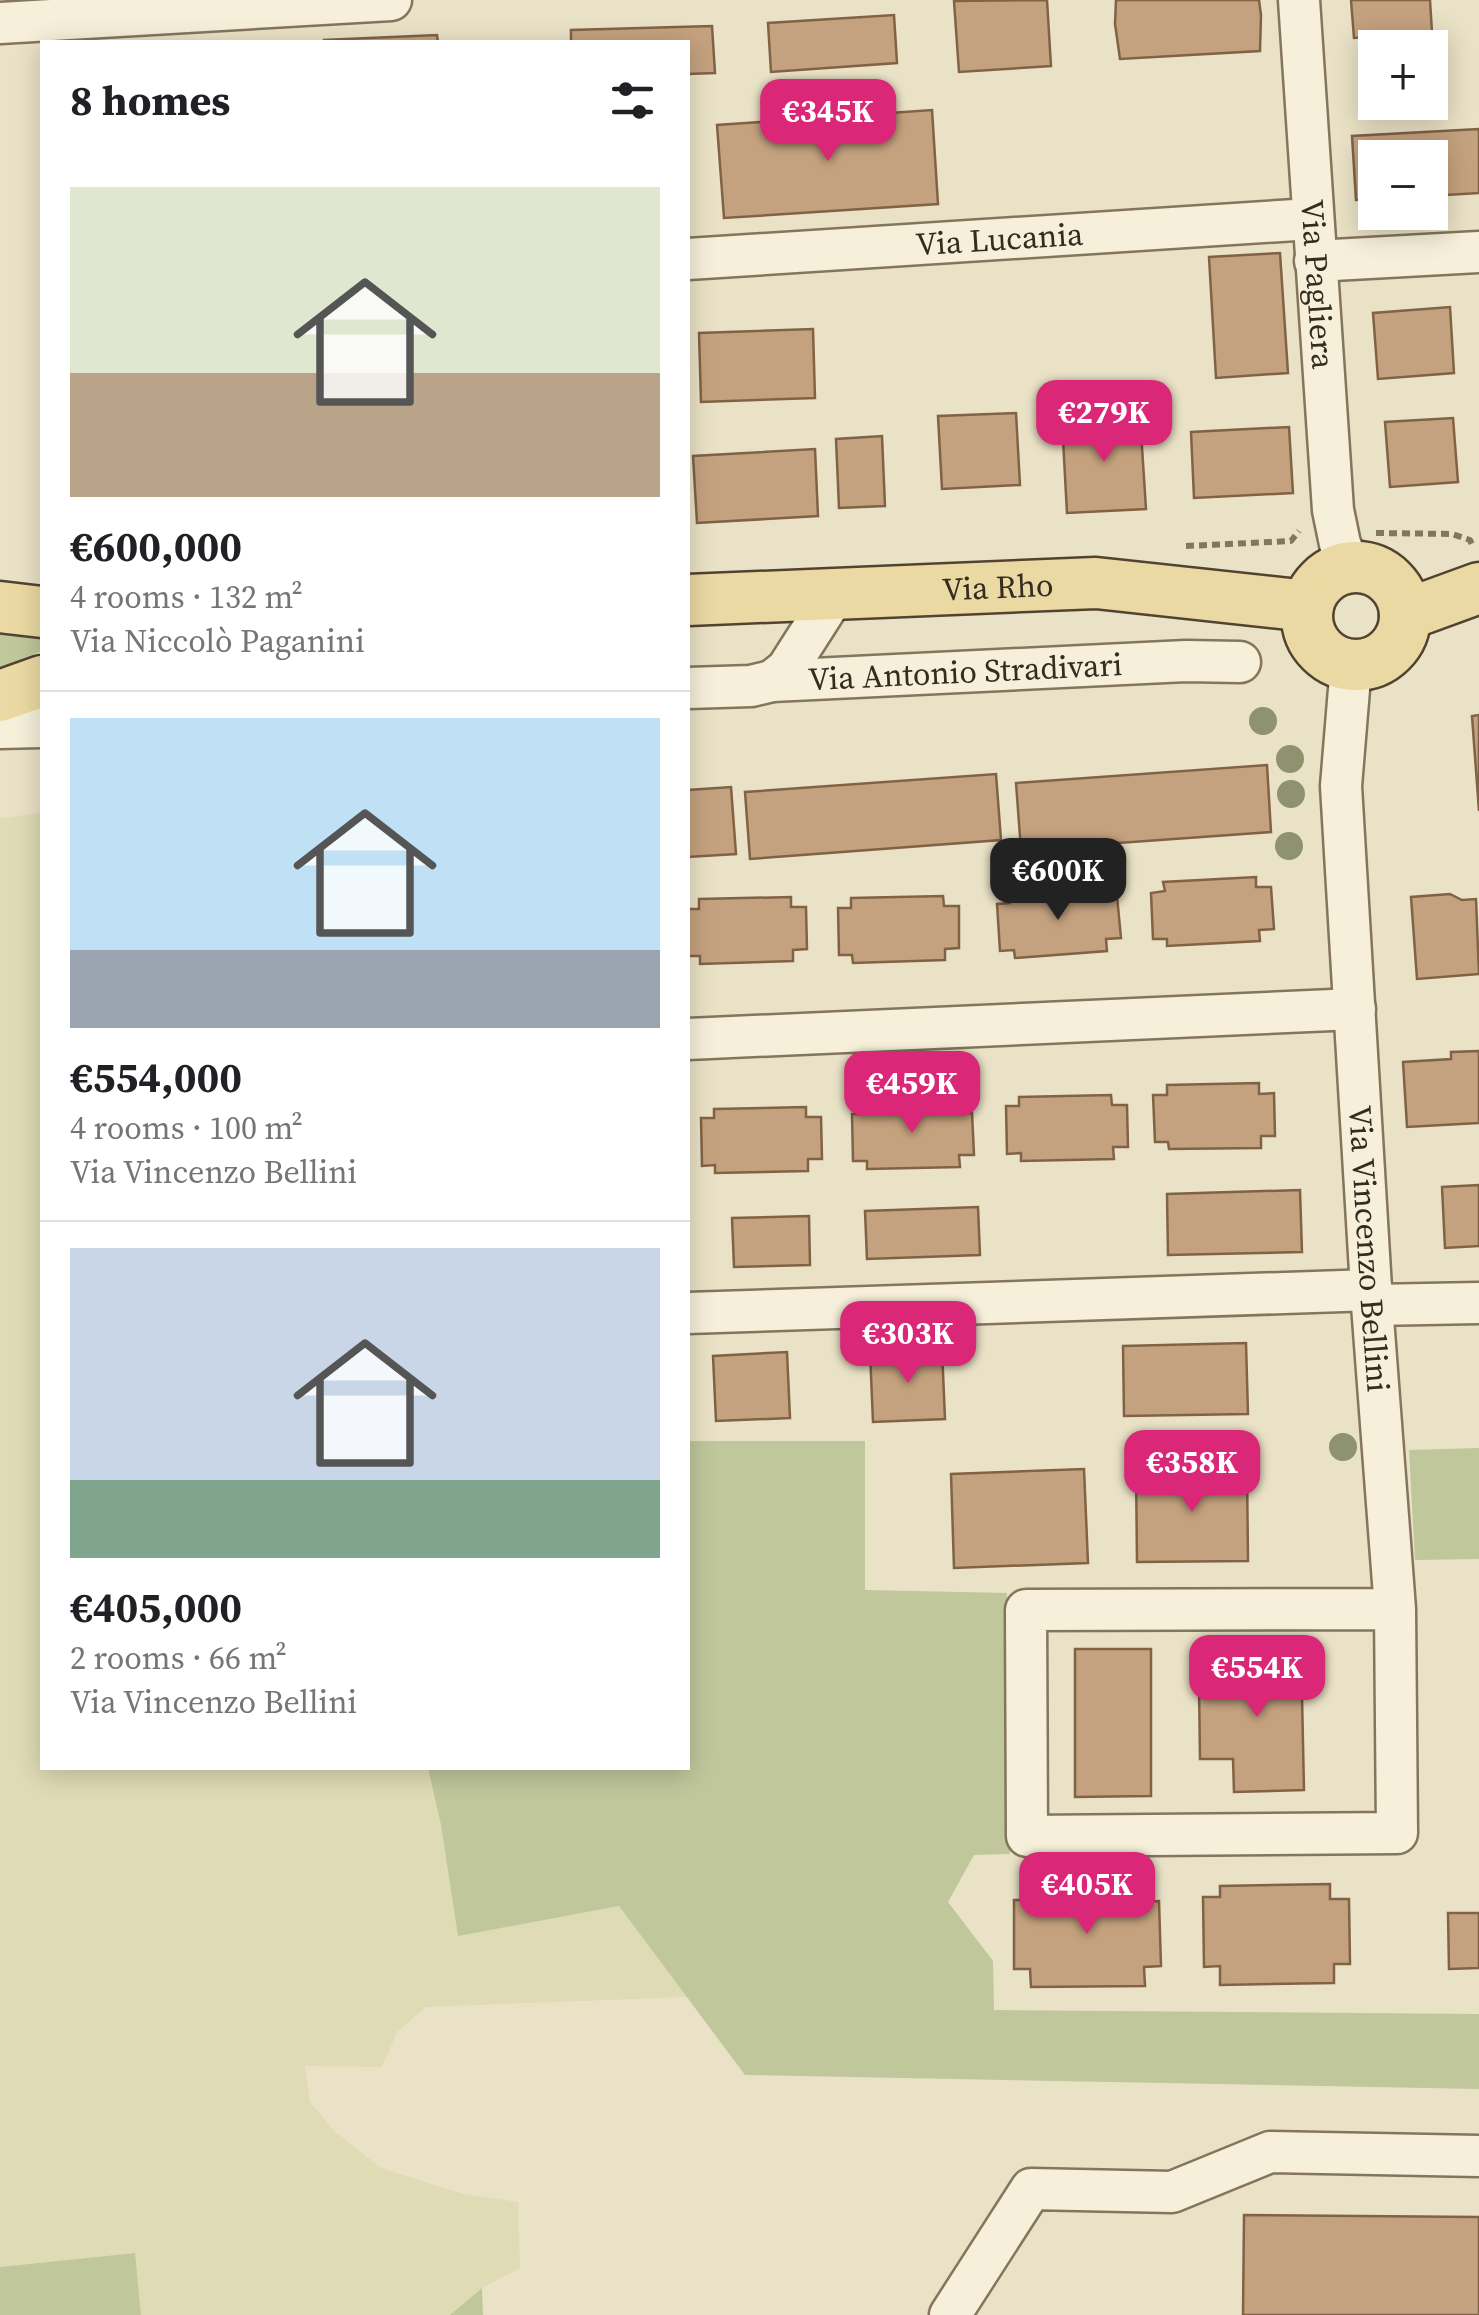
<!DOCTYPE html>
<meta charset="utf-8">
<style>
:root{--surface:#fff;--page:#f6f6f6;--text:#202124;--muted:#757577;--line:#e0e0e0;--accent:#db2777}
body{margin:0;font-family:"Source Serif 4",serif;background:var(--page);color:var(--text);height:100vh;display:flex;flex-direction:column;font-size:38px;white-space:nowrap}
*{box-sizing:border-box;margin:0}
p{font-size:32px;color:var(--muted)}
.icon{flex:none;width:55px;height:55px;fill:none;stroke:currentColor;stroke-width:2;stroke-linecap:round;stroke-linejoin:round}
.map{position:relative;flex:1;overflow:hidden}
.drawer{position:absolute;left:40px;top:40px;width:650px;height:1730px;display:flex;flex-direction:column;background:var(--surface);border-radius:0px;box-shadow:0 5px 25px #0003}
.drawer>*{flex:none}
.fabs{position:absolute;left:1358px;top:30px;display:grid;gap:20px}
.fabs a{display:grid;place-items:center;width:90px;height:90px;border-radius:0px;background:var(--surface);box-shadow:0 5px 25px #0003;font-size:50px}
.price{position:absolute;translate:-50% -85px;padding:0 22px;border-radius:20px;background:var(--accent);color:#fff;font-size:32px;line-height:65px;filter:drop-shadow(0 2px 5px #0008)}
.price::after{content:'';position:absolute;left:50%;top:60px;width:30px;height:22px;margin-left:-15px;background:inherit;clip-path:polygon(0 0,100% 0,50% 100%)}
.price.active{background:#222;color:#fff}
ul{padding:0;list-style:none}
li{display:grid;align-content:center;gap:20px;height:530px;padding:0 30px}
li+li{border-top:2px solid var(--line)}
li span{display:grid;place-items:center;height:310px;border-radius:0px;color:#555}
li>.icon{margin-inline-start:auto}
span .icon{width:180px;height:180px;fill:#fffc;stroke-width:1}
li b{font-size:42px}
h2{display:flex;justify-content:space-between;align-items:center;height:120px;padding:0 30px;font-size:42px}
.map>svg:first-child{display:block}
.farmland{fill:#dfdbb4}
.green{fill:#bfc79b}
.building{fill:#c5a27f;stroke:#816245;stroke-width:2.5}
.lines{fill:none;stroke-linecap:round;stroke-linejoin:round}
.minor-casing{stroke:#84755d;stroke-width:45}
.major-casing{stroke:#524331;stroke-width:55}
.path{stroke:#84755d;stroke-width:6;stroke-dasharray:8 5;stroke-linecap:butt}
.minor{stroke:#f6efd9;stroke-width:40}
.major{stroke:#ead9a2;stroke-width:50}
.tree{fill:#8e926f}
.labels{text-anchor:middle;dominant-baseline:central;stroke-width:8;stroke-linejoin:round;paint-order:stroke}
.street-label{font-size:32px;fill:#352c20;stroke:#f2ecd5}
</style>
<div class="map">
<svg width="1479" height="2315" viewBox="0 0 1479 2315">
<rect width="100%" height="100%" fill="#eae2c6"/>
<!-- farmland -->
<path class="farmland" d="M42,813V1768H428L441,1825L458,1936L619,1906L687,1997L426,2007L397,2032L382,2067L305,2066L310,2102L333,2130L381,2168L463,2194L518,2202L520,2268L482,2288L450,2315H141L134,2253L0,2267V818Z"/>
<!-- green -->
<g class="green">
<path d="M0,635L42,636V651L0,667Z"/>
<path d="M688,1441H865V1590L1007,1593L1010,1854L974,1855L948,1902L993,1961L994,2010L1479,2014V2089L745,2075L619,1906L458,1936L441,1825L428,1768H688Z"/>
<path d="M1479,1448V1559L1415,1560L1409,1450Z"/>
<path d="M135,2253L141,2315H0V2267Z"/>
<path d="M482,2288L483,2315H450Z"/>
</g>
<!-- building -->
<g class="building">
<path d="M1047,0L1051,66L959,72L954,1Z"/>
<path d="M1116,0H1259L1261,15L1260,51L1120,59L1115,24Z"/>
<path d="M1351,0H1430L1432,32L1354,38Z"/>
<path d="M894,15L897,63L771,72L768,23Z"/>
<path d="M712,26L715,73L688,74V42H571V30Z"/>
<path d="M437,35L438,42H324V40Z"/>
<path d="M1375,49V83L1369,84L1367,50Z"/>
<path d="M1377,102H1426V105L1378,109Z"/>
<path d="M932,110L938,204L724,218L717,125Z"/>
<path d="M1479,129V193L1430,196V158H1375V199L1356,200L1352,136Z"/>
<path d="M1280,253L1288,373L1216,378L1209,257Z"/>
<path d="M1450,307L1454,373L1378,379L1373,313Z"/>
<path d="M813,329L815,398L701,402L699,333Z"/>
<path d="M1016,413L1020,485L942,489L938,416Z"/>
<path d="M1140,416L1146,509L1067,513L1062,421Z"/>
<path d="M1453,418L1458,482L1390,487L1385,422Z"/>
<path d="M1289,427L1293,493L1194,498L1191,432Z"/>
<path d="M882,436L885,506L839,508L836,439Z"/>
<path d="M815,449L818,516L697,523L693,456Z"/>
<path d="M1479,715V811L1472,716Z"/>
<path d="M1267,765L1271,832L1021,850L1016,783Z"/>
<path d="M996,774L1001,840L750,859L745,792Z"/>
<path d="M731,787L736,854L688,857V790Z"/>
<path d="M1256,877V887H1271L1274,929L1259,930L1260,941L1167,946V939H1153L1151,893L1165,891L1163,882Z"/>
<path d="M1102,887L1103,897L1117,896L1121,938L1106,939L1107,951L1015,958L1014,950L1000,951L997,904L1010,903V894Z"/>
<path d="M1450,894L1462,900L1476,899L1479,974L1417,979L1411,897Z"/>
<path d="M943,896L944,906H959V948L945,949V960L853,963L852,955H839L838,908H851V898Z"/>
<path d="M791,897V907H806L807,949L793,950V961L700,964V956H688V909H699V899Z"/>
<path d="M1479,1051V1123L1407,1127L1403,1062L1451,1059V1052Z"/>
<path d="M1259,1083V1094L1274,1093L1275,1136H1261V1148L1169,1149L1168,1142H1155L1153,1095H1167V1085Z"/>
<path d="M1111,1095L1112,1105H1127L1128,1147H1113L1114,1159L1021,1161V1153L1007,1154L1006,1106H1019V1097Z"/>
<path d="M958,1102V1113H972L974,1155H959L960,1167L867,1169V1161H853L852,1114H866L865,1105Z"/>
<path d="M806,1107V1117H821L822,1159H808V1171L715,1173V1165L702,1166L701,1118H714V1109Z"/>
<path d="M1479,1185V1246L1445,1248L1442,1187Z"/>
<path d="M1300,1190L1302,1252L1168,1255L1167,1194Z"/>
<path d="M978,1207L980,1255L867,1259L865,1211Z"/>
<path d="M809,1216L810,1265L734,1267L732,1218Z"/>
<path d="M1246,1343L1248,1414L1124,1416L1123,1346Z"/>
<path d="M942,1349L945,1419L873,1422L870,1352Z"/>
<path d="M787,1352L790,1418L716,1421L713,1356Z"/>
<path d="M1247,1467L1248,1561L1137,1562L1136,1469Z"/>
<path d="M1084,1469L1088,1563L954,1568L951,1474Z"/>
<path d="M1301,1648L1304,1790L1234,1792L1233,1759H1200L1199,1684L1234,1683L1233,1649Z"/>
<path d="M1075,1649H1151V1796L1075,1797Z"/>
<path d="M1330,1884V1899H1349L1350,1964H1334V1983L1220,1985V1966L1204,1967L1203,1897H1220V1886Z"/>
<path d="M1140,1887L1141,1902L1159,1901L1161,1966L1144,1967L1145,1986L1031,1987L1030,1969H1014V1900H1030V1889Z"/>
<path d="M1448,1913H1479V1968L1449,1969Z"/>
<path d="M1244,2215L1479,2217V2315H1243Z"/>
</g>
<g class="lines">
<defs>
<g id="minor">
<path id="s1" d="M1299,0L1333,510L1340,544L1350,567"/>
<path d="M0,23L391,0"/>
<path id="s2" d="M688,259L1311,219"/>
<path d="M1315,261L1479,252"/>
<path id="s3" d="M1351,665L1341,786L1372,1305L1395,1609L1397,1833L1027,1836L1026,1610L1395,1609"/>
<path d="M772,681L787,669L835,594"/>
<path id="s4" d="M688,688L751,686L772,681L1186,661L1240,662"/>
<path d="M0,728L42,727"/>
<path d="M688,1039L1355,1009"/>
<path d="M1372,1305L1479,1303"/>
<path d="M688,1313L1372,1290"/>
<path d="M950,2315L1031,2189L1172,2192L1270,2152L1479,2156"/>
</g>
<g id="major">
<circle cx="1356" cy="616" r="49"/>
<path id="s5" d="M688,600L1096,583L1308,606"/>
<path d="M0,607L42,612"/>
<path d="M1405,615L1479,588"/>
<path d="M0,696L42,681"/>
</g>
</defs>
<!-- minor casing -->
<use href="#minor" class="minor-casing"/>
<!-- major casing -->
<use href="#major" class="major-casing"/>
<!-- path -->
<g class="path">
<path d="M1376,533L1452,534L1470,540L1473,547"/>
<path d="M1186,546L1291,541L1299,531"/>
</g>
<!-- minor -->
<use href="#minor" class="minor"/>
<!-- major -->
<use href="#major" class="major"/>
</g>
<!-- trees -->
<g class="tree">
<circle cx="1263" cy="721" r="14"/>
<circle cx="1290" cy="759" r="14"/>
<circle cx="1291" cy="794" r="14"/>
<circle cx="1289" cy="846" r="14"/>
<circle cx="1343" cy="1447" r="14"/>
</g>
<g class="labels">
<!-- street labels -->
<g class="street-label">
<text stroke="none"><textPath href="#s2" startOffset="312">Via Lucania</textPath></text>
<text stroke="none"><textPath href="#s1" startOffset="285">Via Pagliera</textPath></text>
<text stroke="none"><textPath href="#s5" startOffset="310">Via Rho</textPath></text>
<text stroke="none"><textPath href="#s4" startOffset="278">Via Antonio Stradivari</textPath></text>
<text stroke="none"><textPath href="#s3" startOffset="585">Via Vincenzo Bellini</textPath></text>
</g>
</g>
</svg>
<div class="fabs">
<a>+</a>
<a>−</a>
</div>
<b class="price" style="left:828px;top:164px">€345K</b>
<b class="price" style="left:1104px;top:465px">€279K</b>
<b class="price active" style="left:1058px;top:923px">€600K</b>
<b class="price" style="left:912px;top:1136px">€459K</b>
<b class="price" style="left:908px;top:1386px">€303K</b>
<b class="price" style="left:1192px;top:1515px">€358K</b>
<b class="price" style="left:1257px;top:1720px">€554K</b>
<b class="price" style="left:1087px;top:1937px">€405K</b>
<section class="drawer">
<h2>8 homes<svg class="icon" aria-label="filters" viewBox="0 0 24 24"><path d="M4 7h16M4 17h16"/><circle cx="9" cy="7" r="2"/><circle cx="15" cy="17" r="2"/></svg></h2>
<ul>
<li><span style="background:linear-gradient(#dfe7d0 60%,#b9a48a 0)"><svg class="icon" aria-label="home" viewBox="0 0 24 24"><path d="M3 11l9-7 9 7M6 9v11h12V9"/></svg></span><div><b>€600,000</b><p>4 rooms · 132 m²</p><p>Via Niccolò Paganini</p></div></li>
<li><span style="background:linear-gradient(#bfe0f5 75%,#9aa5b1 0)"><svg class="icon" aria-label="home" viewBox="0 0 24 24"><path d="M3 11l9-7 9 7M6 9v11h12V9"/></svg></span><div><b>€554,000</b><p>4 rooms · 100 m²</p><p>Via Vincenzo Bellini</p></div></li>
<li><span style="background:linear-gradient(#c9d6e8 75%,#7fa58c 0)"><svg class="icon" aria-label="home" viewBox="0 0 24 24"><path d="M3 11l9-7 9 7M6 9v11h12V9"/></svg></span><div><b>€405,000</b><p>2 rooms · 66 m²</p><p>Via Vincenzo Bellini</p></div></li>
</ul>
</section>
</div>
